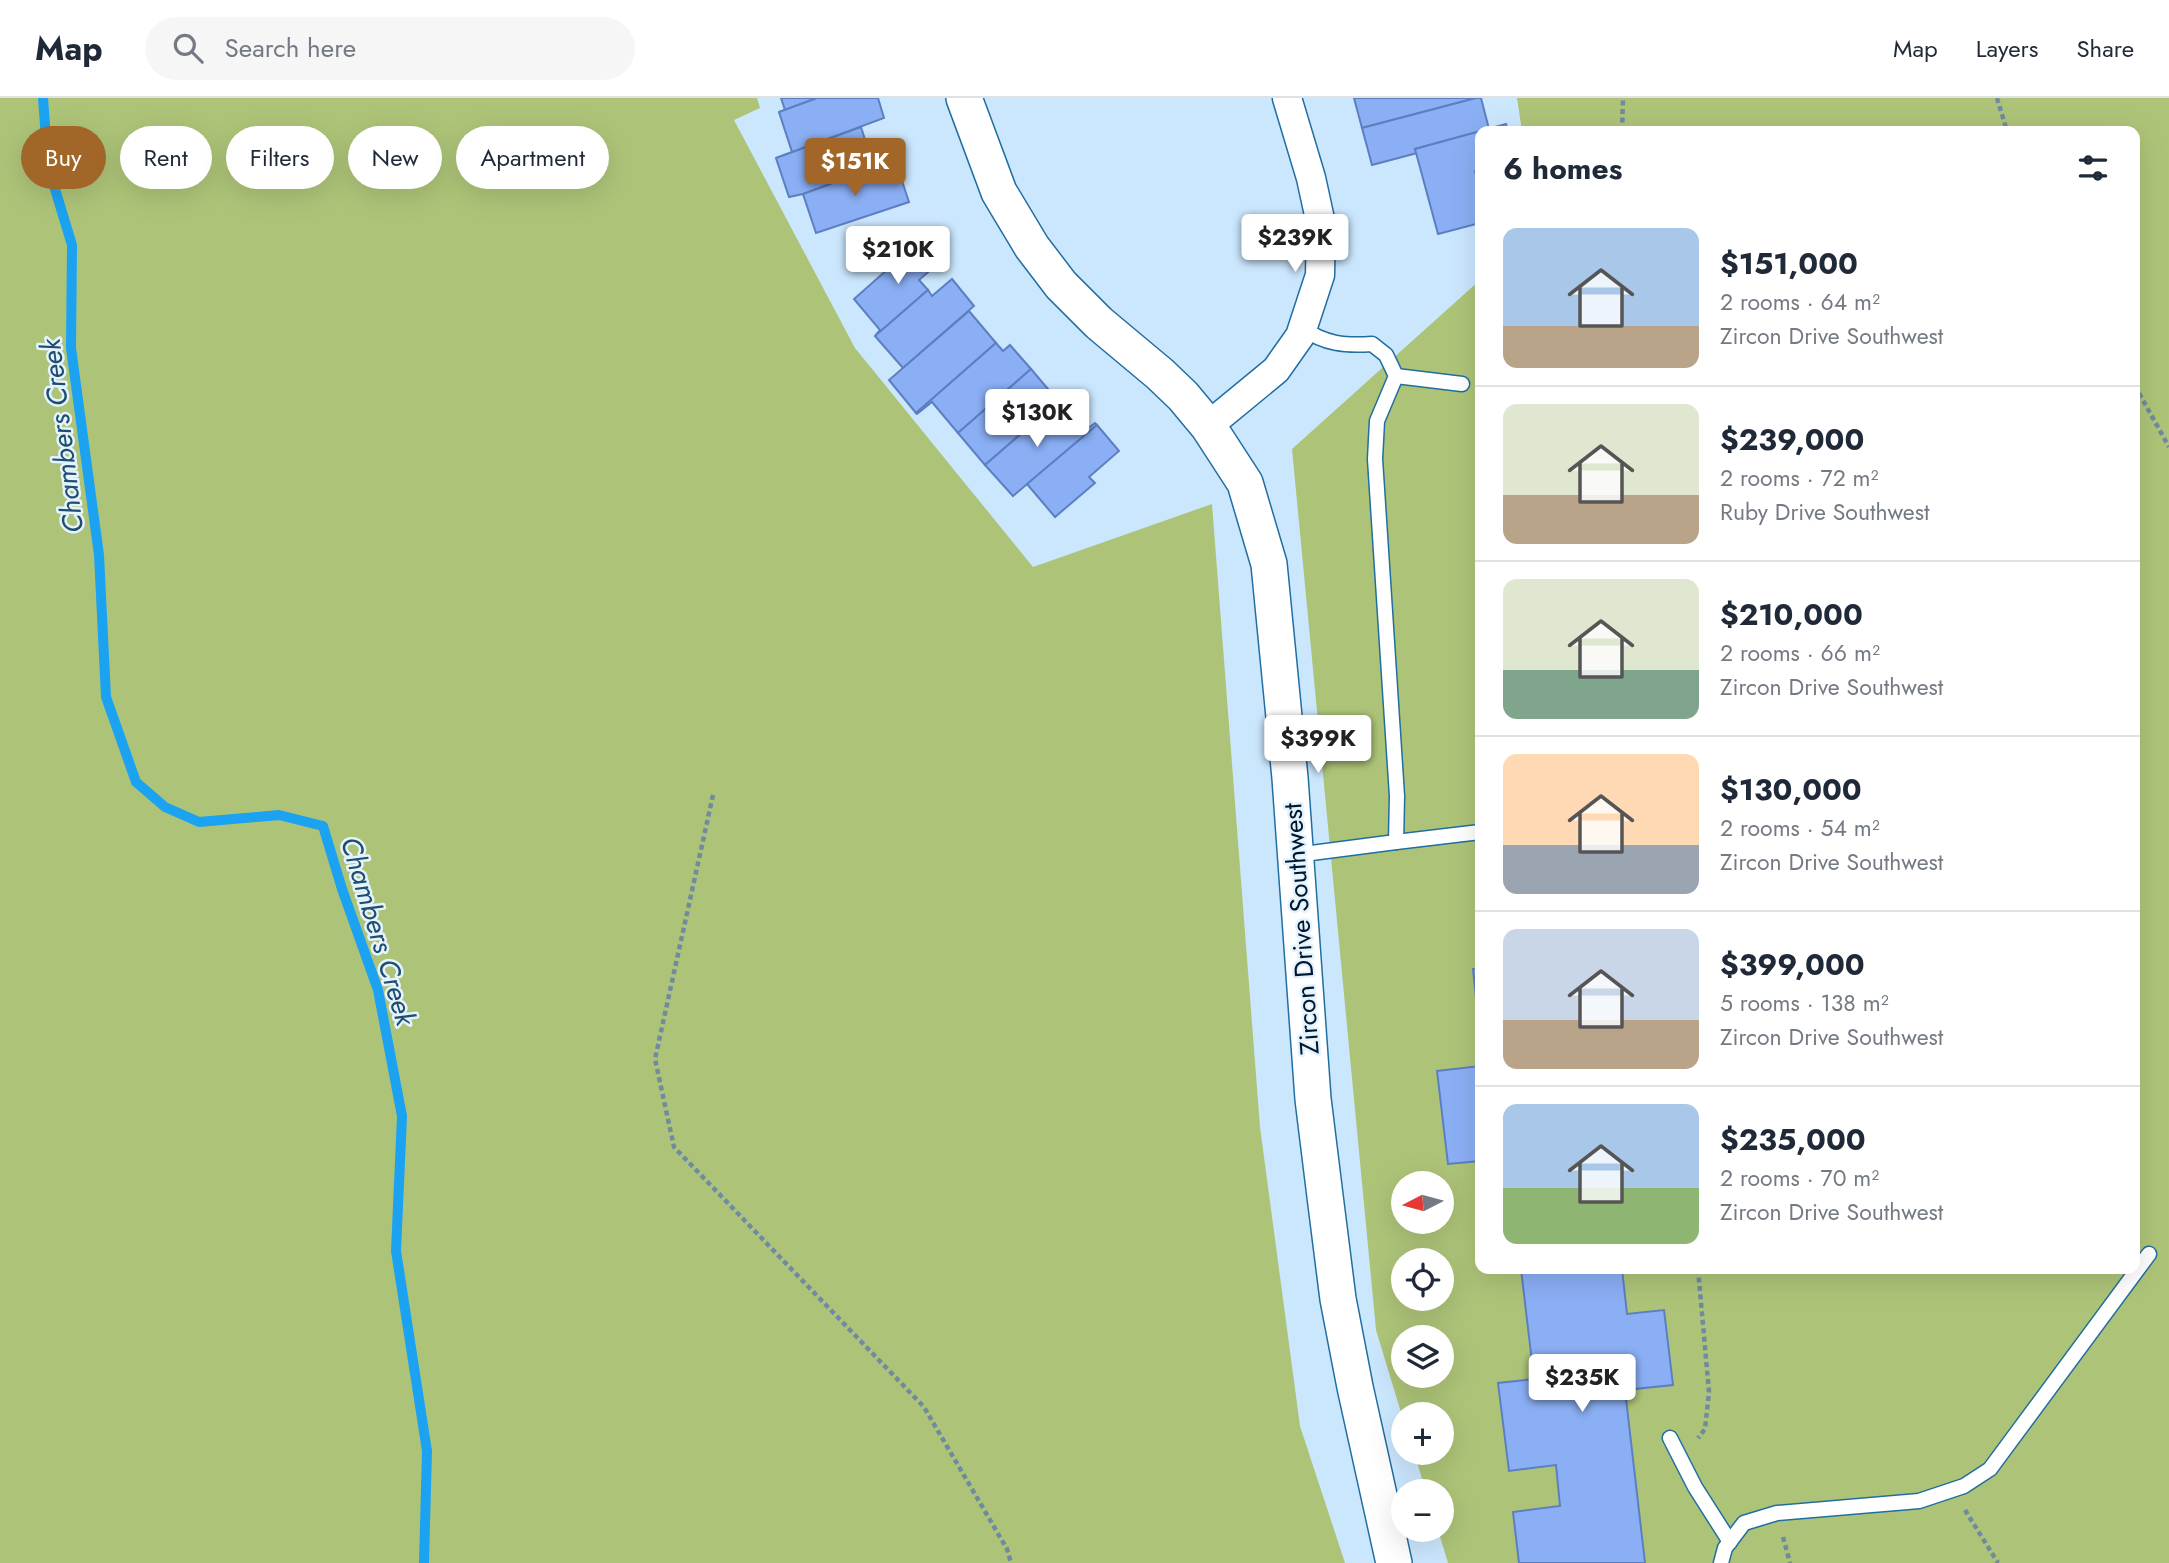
<!DOCTYPE html>
<meta charset="utf-8">
<style>
:root{--surface:#fff;--page:#f6f6f7;--text:#1f2937;--muted:#747a83;--line:#e0e1e3;--accent:#a26629}
body{margin:0;font-family:Jost,sans-serif;background:var(--page);color:var(--text);height:100vh;display:flex;flex-direction:column;font-size:26px;white-space:nowrap}
*{box-sizing:border-box;margin:0}
p{font-size:23px;color:var(--muted)}
.icon{flex:none;width:38px;height:38px;fill:none;stroke:currentColor;stroke-width:2;stroke-linecap:round;stroke-linejoin:round}
.map{position:relative;flex:1;overflow:hidden}
.details{position:absolute;left:1475px;top:28px;width:665px;height:1148px;display:flex;flex-direction:column;background:var(--surface);border-radius:14px;box-shadow:0 7px 28px #0002}
.details>*{flex:none}
.hud{position:absolute;left:21px;top:28px;width:665px;height:63px;display:flex;gap:14px}
.needle{width:46px;rotate:264deg}
.fabs{position:absolute;left:1391px;top:1073px;display:grid;gap:14px}
.fabs a{display:grid;place-items:center;width:63px;height:63px;border-radius:50%;background:var(--surface);box-shadow:0 7px 28px #0002;font-size:35px}
.price{position:absolute;translate:-50% -60px;padding:0 16px;border-radius:7px;background:#fff;color:#222;font-size:23px;line-height:46px;filter:drop-shadow(0 2px 4px #0008)}
.price::after{content:'';position:absolute;left:50%;top:42px;width:21px;height:16px;margin-left:-10px;background:inherit;clip-path:polygon(0 0,100% 0,50% 100%)}
.price.selected{background:var(--accent);color:#fff}
ul{padding:0;list-style:none}
li{display:flex;align-items:center;gap:21px;height:175px;padding:0 28px}
li+li{border-top:2px solid var(--line)}
li span{display:grid;place-items:center;flex:none;width:196px;height:140px;border-radius:14px;color:#555}
li>.icon{margin-inline-start:auto}
span .icon{width:84px;height:84px;fill:#fffc;stroke-width:1}
li b{font-size:30px}
h2{display:flex;justify-content:space-between;align-items:center;height:84px;padding:0 28px;font-size:30px}
.tag{padding:0 24px;border-radius:32px;background:var(--surface);box-shadow:0 7px 28px #0002;font-size:24px;line-height:63px}
.tag.selected{background:var(--accent);color:#fff}
header{display:flex;align-items:center;gap:42px;box-sizing:border-box;height:98px;padding:0 35px;background:var(--surface);border-bottom:2px solid var(--line)}
header strong{font-size:33px}
nav{display:flex;gap:38px;margin-inline-start:auto;font-size:24px}
.search{width:490px;height:63px;background:var(--page);display:flex;align-items:center;gap:18px;box-sizing:border-box;padding:0 24px;border-radius:38px;color:var(--muted);font-size:26px}
.map>svg:first-child{display:block}
.green{fill:#adc478;fill-rule:evenodd}
.lines{fill:none;stroke-linecap:round;stroke-linejoin:round}
.stream{stroke:#1ba3f2;stroke-width:10}
.building{fill:#8baff5;stroke:#5d7fc1;stroke-width:2}
.service-casing{stroke:#216ea1;stroke-width:17}
.minor-casing{stroke:#216ea1;stroke-width:31}
.tertiary-casing{stroke:#216ea1;stroke-width:38}
.path{stroke:#708aa0;stroke-width:4.5;stroke-dasharray:5 3.5;stroke-linecap:butt}
.service{stroke:#fff;stroke-width:14}
.minor{stroke:#fff;stroke-width:28}
.tertiary{stroke:#fff;stroke-width:35}
.labels{text-anchor:middle;dominant-baseline:central;stroke-width:5;stroke-linejoin:round;paint-order:stroke}
.street-label{font-size:26px;fill:#00182d;stroke:#e4f3fe}
.water-label{font-size:28px;font-style:italic;fill:#1e4d6e;stroke:#e4f3fe}
</style>
<header>
<strong>Map</strong>
<div class="search"><svg class="icon" aria-label="search" viewBox="0 0 24 24"><circle cx="10" cy="10" r="6"/><path d="M15 15l6 6"/></svg>Search here</div>
<nav><a>Map</a><a>Layers</a><a>Share</a></nav>
</header>
<div class="map">
<svg width="2169" height="1465" viewBox="0 0 2169 1465">
<rect width="100%" height="100%" fill="#cbe7fe"/>
<!-- green -->
<g class="green">
<path d="M0,0H757L760,10L734,22L855,250L1033,469L1212,406L1260,1029L1300,1328L1345,1465H0Z"/>
<path d="M1517,0H2169V1465H1448L1438,1432H1442V1393H1426L1414,1355L1442,1354V1316H1404L1403,1321L1376,1232L1292,351L1480,182V1171H2135V33H1522ZM1404,1085H1442V1124H1404ZM1404,1162H1442V1200H1404ZM1404,1239H1442V1278H1404Z"/>
</g>
<g class="lines">
<!-- stream -->
<path class="stream" d="M43,0L48,68L72,147L71,250L99,457L106,599L136,684L165,709L199,724L279,717L323,728L342,791L378,892L402,1018L396,1153L427,1353L424,1465"/>
</g>
<!-- building -->
<g class="building">
<path d="M781,0H817L779,14L785,12Z"/>
<path d="M817,0H878L884,20L776,60L792,54L779,14Z"/>
<path d="M1354,0H1476L1362,30Z"/>
<path d="M1476,0H1481L1489,31L1415,51L1417,55L1372,67L1362,30Z"/>
<path d="M1506,26L1508,33H1480V72L1475,73L1480,95V125L1438,136L1415,51Z"/>
<path d="M861,29L874,70L803,96L789,99L776,60Z"/>
<path d="M897,68L909,104L816,135L803,96L874,70L877,75Z"/>
<path d="M923,140L942,162L919,182L928,192L875,238L880,232L854,201Z"/>
<path d="M952,181L974,208L903,270L875,238L928,192L932,198Z"/>
<path d="M969,213L996,245L916,315L889,282Z"/>
<path d="M996,245L1003,253L1010,247L1031,271L958,335L932,304L917,316L916,315Z"/>
<path d="M1031,271L1053,297L1040,308L1046,314L985,367L958,335Z"/>
<path d="M1068,309L1087,331L1095,325L1097,327L1013,398L985,367L1046,314L1052,322Z"/>
<path d="M1097,327L1119,353L1089,379L1095,385L1055,419L1027,386Z"/>
<path d="M1480,870V937L1473,871Z"/>
<path d="M1480,968V1063L1448,1066L1437,973Z"/>
<path d="M1521,1171H1622L1627,1216L1664,1212L1673,1287L1625,1292L1645,1465H1519L1513,1414L1560,1408L1556,1367L1509,1373L1498,1285L1534,1281Z"/>
</g>
<g class="lines">
<defs>
<g id="service">
<path d="M1396,278L1462,286"/>
<path d="M1396,744L1480,734"/>
<path d="M1296,757L1396,744L1397,698L1375,361L1377,323L1396,278L1386,257L1372,246C1345,248 1325,246 1302,230"/>
<path d="M1670,1340L1695,1389L1730,1444"/>
<path d="M1721,1465L1725,1450L1744,1425L1777,1415L1919,1403L1964,1388L1990,1371L2149,1156"/>
</g>
<path id="minor" d="M1208,328L1276,272L1300,238L1320,177L1321,126L1311,80L1287,0"/>
<path id="tertiary" d="M964,0L999,94L1032,149L1061,187L1099,225L1160,276L1183,298L1208,328L1245,385L1269,466L1290,680L1313,1001L1325,1098L1338,1201L1355,1289L1394,1465"/>
</defs>
<!-- service casing -->
<use href="#service" class="service-casing"/>
<!-- minor casing -->
<use href="#minor" class="minor-casing"/>
<!-- tertiary casing -->
<use href="#tertiary" class="tertiary-casing"/>
<!-- path -->
<g class="path">
<path d="M1997,0L2007,33"/>
<path d="M1622,33L1623,0"/>
<path d="M2135,288L2169,349"/>
<path d="M713,697L655,961L674,1049L924,1309L1007,1451L1011,1465"/>
<path d="M1698,1171L1709,1294L1705,1331L1698,1340"/>
<path d="M1965,1412L1998,1465"/>
<path d="M1783,1439L1790,1465"/>
</g>
<!-- service -->
<use href="#service" class="service"/>
<!-- minor -->
<use href="#minor" class="minor"/>
<!-- tertiary -->
<use href="#tertiary" class="tertiary"/>
</g>
<g class="labels">
<!-- street labels -->
<g class="street-label">
<text transform="translate(1301 831) rotate(-94)">Zircon Drive Southwest</text>
</g>
<!-- water labels -->
<g class="water-label">
<text transform="translate(62 338) rotate(-97)">Chambers Creek</text>
<text transform="translate(378 833) rotate(73)">Chambers Creek</text>
</g>
</g>
</svg>
<div class="fabs">
<a><svg class="needle" viewBox="-14 -14 28 28"><path d="M0-13l5 13h-10z" fill="#e53935"/><path d="M0 13l5-13h-10z" fill="#747a83"/></svg></a>
<a><svg class="icon" aria-label="locate" viewBox="0 0 24 24"><circle cx="12" cy="12" r="6"/><path d="M12 2v4M12 18v4M2 12h4M18 12h4"/></svg></a>
<a><svg class="icon" aria-label="layers" viewBox="0 0 24 24"><path d="M12 4l9 5-9 5-9-5zM3 14l9 5 9-5"/></svg></a>
<a>+</a>
<a>−</a>
</div>
<b class="price selected" style="left:855px;top:100px">$151K</b>
<b class="price" style="left:1295px;top:176px">$239K</b>
<b class="price" style="left:898px;top:188px">$210K</b>
<b class="price" style="left:1037px;top:351px">$130K</b>
<b class="price" style="left:1318px;top:677px">$399K</b>
<b class="price" style="left:1582px;top:1316px">$235K</b>
<div class="hud">
<a class="tag selected">Buy</a>
<a class="tag">Rent</a>
<a class="tag">Filters</a>
<a class="tag">New</a>
<a class="tag">Apartment</a>
</div>
<section class="details">
<h2>6 homes<svg class="icon" aria-label="filters" viewBox="0 0 24 24"><path d="M4 7h16M4 17h16"/><circle cx="9" cy="7" r="2"/><circle cx="15" cy="17" r="2"/></svg></h2>
<ul>
<li><span style="background:linear-gradient(#a9c7e8 70%,#b9a48a 0)"><svg class="icon" aria-label="home" viewBox="0 0 24 24"><path d="M3 11l9-7 9 7M6 9v11h12V9"/></svg></span><div><b>$151,000</b><p>2 rooms · 64 m²</p><p>Zircon Drive Southwest</p></div></li>
<li><span style="background:linear-gradient(#dfe7d0 65%,#b9a48a 0)"><svg class="icon" aria-label="home" viewBox="0 0 24 24"><path d="M3 11l9-7 9 7M6 9v11h12V9"/></svg></span><div><b>$239,000</b><p>2 rooms · 72 m²</p><p>Ruby Drive Southwest</p></div></li>
<li><span style="background:linear-gradient(#dfe7d0 65%,#7fa58c 0)"><svg class="icon" aria-label="home" viewBox="0 0 24 24"><path d="M3 11l9-7 9 7M6 9v11h12V9"/></svg></span><div><b>$210,000</b><p>2 rooms · 66 m²</p><p>Zircon Drive Southwest</p></div></li>
<li><span style="background:linear-gradient(#ffd9b3 65%,#9aa5b1 0)"><svg class="icon" aria-label="home" viewBox="0 0 24 24"><path d="M3 11l9-7 9 7M6 9v11h12V9"/></svg></span><div><b>$130,000</b><p>2 rooms · 54 m²</p><p>Zircon Drive Southwest</p></div></li>
<li><span style="background:linear-gradient(#c9d6e8 65%,#b9a48a 0)"><svg class="icon" aria-label="home" viewBox="0 0 24 24"><path d="M3 11l9-7 9 7M6 9v11h12V9"/></svg></span><div><b>$399,000</b><p>5 rooms · 138 m²</p><p>Zircon Drive Southwest</p></div></li>
<li><span style="background:linear-gradient(#a9c7e8 60%,#8fb573 0)"><svg class="icon" aria-label="home" viewBox="0 0 24 24"><path d="M3 11l9-7 9 7M6 9v11h12V9"/></svg></span><div><b>$235,000</b><p>2 rooms · 70 m²</p><p>Zircon Drive Southwest</p></div></li>
</ul>
</section>
</div>
